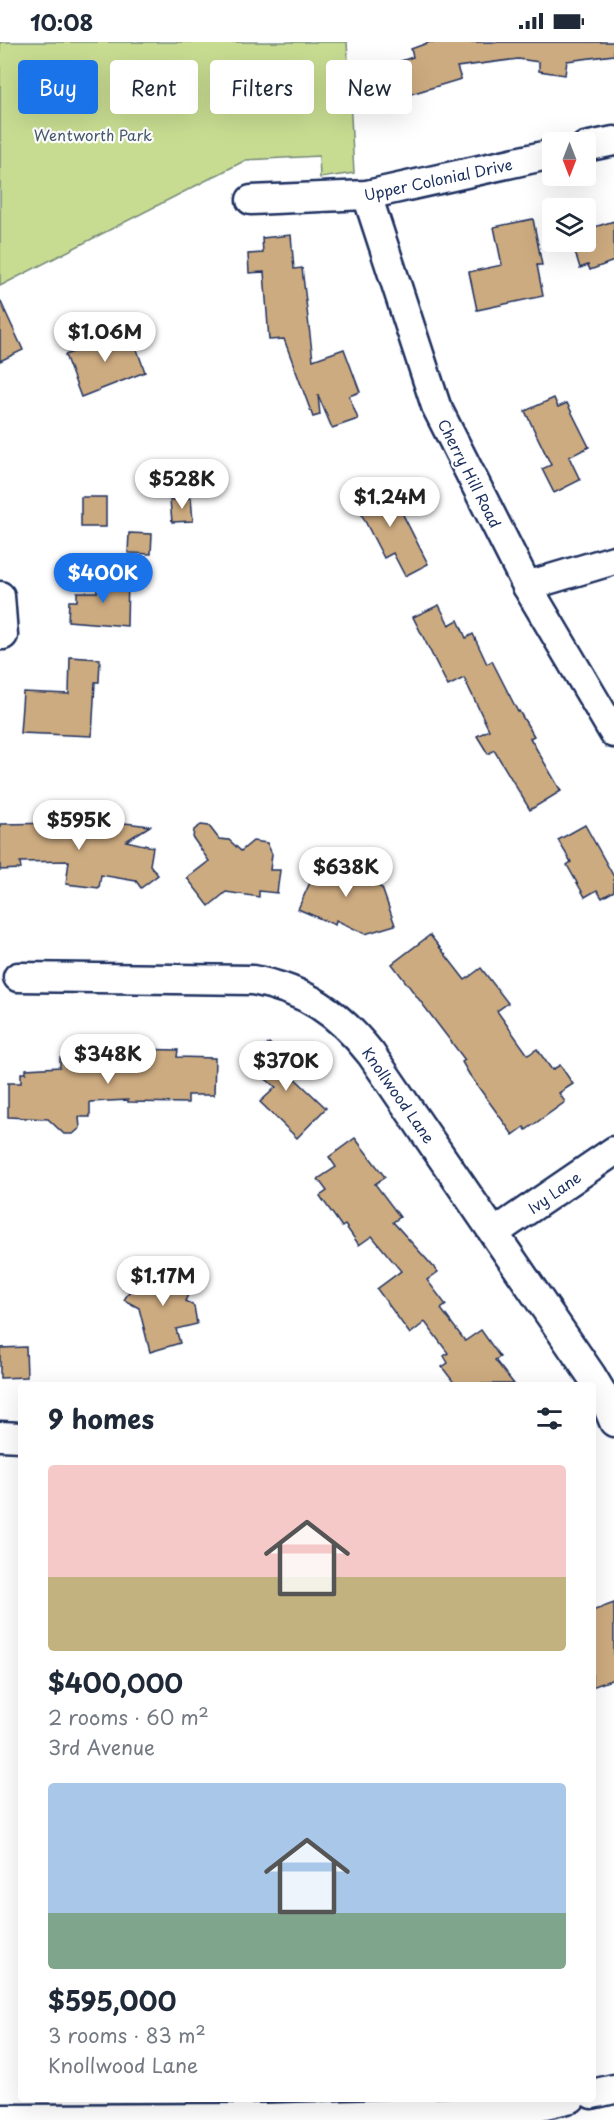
<!DOCTYPE html>
<meta charset="utf-8">
<style>
:root{--surface:#fff;--page:#f2f2f3;--text:#1f2937;--muted:#747a83;--accent:#1a73e8}
body{margin:0;font-family:"Playpen Sans",sans-serif;background:var(--page);color:var(--text);height:100vh;display:flex;flex-direction:column;font-size:22px;white-space:nowrap}
*{box-sizing:border-box;margin:0}
p{font-size:20px;color:var(--muted)}
.icon{flex:none;width:33px;height:33px;fill:none;stroke:currentColor;stroke-width:2;stroke-linecap:round;stroke-linejoin:round}
.map{position:relative;flex:1;overflow:hidden}
.drawer{position:absolute;left:18px;top:1340px;width:578px;height:720px;display:flex;flex-direction:column;background:var(--surface);border-radius:6px;box-shadow:0 6px 24px #0002}
.drawer>*{flex:none}
.guide{position:absolute;left:18px;top:18px;width:579px;height:54px;display:flex;gap:12px}
.needle{width:39px;rotate:180deg}
.controls{position:absolute;left:542px;top:90px;display:grid;gap:12px}
.controls a{display:grid;place-items:center;width:54px;height:54px;border-radius:6px;background:var(--surface);box-shadow:0 6px 24px #0002;font-size:30px}
.price{position:absolute;translate:-50% -51px;padding:0 14px;border-radius:21px;background:#fff;color:#222;font-size:20px;line-height:39px;filter:drop-shadow(0 2px 3px #0008)}
.price::after{content:'';position:absolute;left:50%;top:36px;width:18px;height:14px;margin-left:-9px;background:inherit;clip-path:polygon(0 0,100% 0,50% 100%)}
.price.on{background:var(--accent);color:#fff}
ul{padding:0;list-style:none}
li{display:grid;align-content:center;gap:12px;height:318px;padding:0 30px}
li span{display:grid;place-items:center;height:186px;border-radius:6px;color:#555}
li>.icon{margin-inline-start:auto}
span .icon{width:108px;height:108px;fill:#fffc;stroke-width:1}
li b{font-size:26px}
h2{display:flex;justify-content:space-between;align-items:center;height:72px;padding:0 30px;font-size:26px}
.pill{padding:0 21px;border-radius:6px;background:var(--surface);box-shadow:0 6px 24px #0002;font-size:21px;line-height:54px}
.pill.on{background:var(--accent);color:#fff}
.status{display:flex;justify-content:space-between;align-items:center;height:42px;padding:0 30px;background:var(--surface);direction:ltr}
.status svg{height:16px;fill:currentColor}
.map>svg:first-child{display:block}
.green{fill:#c8dc91;stroke:#728678;stroke-width:1.5}
.building{fill:#cdab80;stroke:#1b2f5e;stroke-width:1.5}
.lines{fill:none;stroke-linecap:round;stroke-linejoin:round}
.street-casing{stroke:#1b2f5e;stroke-width:33}
.street{stroke:#fff;stroke-width:28}
.labels{text-anchor:middle;dominant-baseline:central;stroke-width:4.5;stroke-linejoin:round;paint-order:stroke}
.park-label{font-size:15px;fill:#465a6b;stroke:#fff}
.street-label{font-size:15px;fill:#1b2f5e;stroke:#fff}
</style>
<div class="status"><b>10:08</b><svg viewBox="0 0 49 12"><path d="M0 12V9h3v3zM5 12V6h3v6zM10 12V3h3v9zM15 12V0h3v12zM26 1h20v11H26zM47 4h2v5h-2z"/></svg></div>
<div class="map">
<svg width="614" height="2078" viewBox="0 0 614 2078">
<rect width="100%" height="100%" fill="#fff"/>
<filter id="ink" filterUnits="userSpaceOnUse"><feTurbulence type="fractalNoise" baseFrequency=".0167" numOctaves="2"/><feDisplacementMap in="SourceGraphic" scale="12" xChannelSelector="R" yChannelSelector="G"/><feConvolveMatrix kernelMatrix="1 2 1 2 8 2 1 2 1" color-interpolation-filters="sRGB"/></filter>
<g filter="url(#ink)">
<!-- green -->
<path class="green" d="M0,0H347L354,131L320,136L319,114L246,118L0,244Z"/>
<!-- building -->
<g class="building">
<path d="M430,0H614V13L567,19L565,33L539,29V20L518,17L457,25L461,37L401,55L389,63L371,36L392,22L413,15L411,7Z"/>
<path d="M585,167L591,186L614,179V219L590,228L588,223L580,226L572,200H585Z"/>
<path d="M533,177L542,223H537L543,254L477,268L469,230L502,223L494,185Z"/>
<path d="M291,193L294,227L302,226L313,318L344,307L360,350L349,354L358,377L332,386L318,353L320,373L313,375L284,297L269,298L264,230L249,231L248,212L263,211L262,196Z"/>
<path d="M0,258L23,308L0,319Z"/>
<path d="M130,288L145,330L81,355L65,313Z"/>
<path d="M554,356L558,365L567,361L589,405L569,415L580,438L554,451L542,427L551,423L525,369Z"/>
<path d="M382,439L396,466L399,465L428,522L405,534L393,511L384,516L352,454Z"/>
<rect x="81" y="455" width="25" height="30"/>
<path d="M191,456L193,479L172,480L170,458Z"/>
<path d="M129,491L152,492L151,512L128,511Z"/>
<path d="M104,534H128L127,584L68,579L69,559H77V550H97V542H104Z"/>
<path d="M439,563L449,583L458,578L466,596L473,592L487,622L492,619L518,670L519,669L534,694L530,696L561,749L530,768L494,708L488,712L477,694L489,688L464,636L448,644L413,575Z"/>
<path d="M70,615L100,617L99,640H95L92,694L20,691L23,650L69,652Z"/>
<path d="M116,780L150,784L126,799L153,805L150,823L158,833L141,846L136,839L101,833L99,846L66,842L69,819L20,820L21,827L0,828V782L66,781L107,786Z"/>
<path d="M201,783L209,784L219,797L229,798L241,809L253,799L267,801L272,812L270,828H280L277,851L259,849V855L226,850L209,864L187,836L209,819L193,796L194,788Z"/>
<path d="M585,783L614,835V849L602,856L597,848L585,855L567,823L571,820L558,798Z"/>
<path d="M336,810L343,832L359,827L371,832L373,841L382,846L395,883L365,892L336,878L335,883L298,867L322,814Z"/>
<path d="M430,893L465,938L481,926L508,961L497,969L528,1013L537,1007L552,1028L560,1023L573,1042L559,1051L565,1060L526,1088L524,1085L513,1093L469,1032L462,1020L465,1018L392,922Z"/>
<path d="M269,1001L293,1024L288,1030L326,1066L297,1096L260,1060L276,1045L247,1023Z"/>
<path d="M129,1007L178,1008L177,1015L215,1016L214,1053H188V1061L128,1060V1058L90,1060V1075H79L80,1086L73,1092H64L48,1077L8,1075V1041H21V1031H26V1027L60,1025V1016L129,1015Z"/>
<path d="M355,1096L385,1135L375,1142L400,1175L393,1180L438,1230L427,1238L446,1263L441,1267L465,1299L481,1288L500,1315L495,1318L514,1342H455L442,1325L448,1321L444,1314L448,1311L425,1280L410,1292L377,1247L401,1229L372,1194L359,1203L345,1183L342,1185L320,1154L327,1149L318,1137L336,1125L329,1115Z"/>
<path d="M168,1227L193,1243L185,1259L194,1264L197,1282L176,1287L180,1301L150,1310L139,1266L124,1258L138,1235Z"/>
<path d="M26,1305L27,1335L0,1336V1306Z"/>
<path d="M614,1561V1637L592,1645V1569Z"/>
</g>
<g class="lines">
<defs>
<g id="street">
<path d="M585,105L614,99"/>
<path d="M367,153L436,364L527,544L614,691"/>
<path d="M251,158L367,153L552,112"/>
<path d="M527,544L614,518"/>
<path d="M0,554L3,593H0"/>
<path d="M18,935L253,938C305,948 338,970 371,1012L591,1333L603,1353L614,1380"/>
<path d="M494,1191L614,1109"/>
<path d="M0,1394L21,1395"/>
<path d="M592,2052L614,2047"/>
<path d="M0,2077L266,2076L519,2068L571,2056"/>
</g>
</defs>
<!-- street casing -->
<use href="#street" class="street-casing"/>
<!-- street -->
<use href="#street" class="street"/>
</g>
</g>
<g class="labels">
<!-- park labels -->
<g class="park-label">
<text x="93" y="92">Wentworth Park</text>
</g>
<!-- street labels -->
<g class="street-label">
<text transform="translate(438 137) rotate(-12)">Upper Colonial Drive</text>
<text transform="translate(470 431) rotate(63)">Cherry Hill Road</text>
<text transform="translate(399 1053) rotate(55)">Knollwood Lane</text>
<text transform="translate(554 1150) rotate(-35)">Ivy Lane</text>
</g>
</g>
</svg>
<div class="controls">
<a><svg class="needle" viewBox="-14 -14 28 28"><path d="M0-13l5 13h-10z" fill="#e53935"/><path d="M0 13l5-13h-10z" fill="#747a83"/></svg></a>
<a><svg class="icon" aria-label="layers" viewBox="0 0 24 24"><path d="M12 4l9 5-9 5-9-5zM3 14l9 5 9-5"/></svg></a>
</div>
<b class="price" style="left:105px;top:321px">$1.06M</b>
<b class="price" style="left:182px;top:468px">$528K</b>
<b class="price" style="left:390px;top:486px">$1.24M</b>
<b class="price on" style="left:103px;top:562px">$400K</b>
<b class="price" style="left:79px;top:809px">$595K</b>
<b class="price" style="left:346px;top:856px">$638K</b>
<b class="price" style="left:108px;top:1043px">$348K</b>
<b class="price" style="left:286px;top:1050px">$370K</b>
<b class="price" style="left:163px;top:1265px">$1.17M</b>
<div class="guide">
<a class="pill on">Buy</a>
<a class="pill">Rent</a>
<a class="pill">Filters</a>
<a class="pill">New</a>
</div>
<section class="drawer">
<h2>9 homes<svg class="icon" aria-label="filters" viewBox="0 0 24 24"><path d="M4 7h16M4 17h16"/><circle cx="9" cy="7" r="2"/><circle cx="15" cy="17" r="2"/></svg></h2>
<ul>
<li><span style="background:linear-gradient(#f6c9c9 60%,#c2b280 0)"><svg class="icon" aria-label="home" viewBox="0 0 24 24"><path d="M3 11l9-7 9 7M6 9v11h12V9"/></svg></span><div><b>$400,000</b><p>2 rooms · 60 m²</p><p>3rd Avenue</p></div></li>
<li><span style="background:linear-gradient(#a9c7e8 70%,#7fa58c 0)"><svg class="icon" aria-label="home" viewBox="0 0 24 24"><path d="M3 11l9-7 9 7M6 9v11h12V9"/></svg></span><div><b>$595,000</b><p>3 rooms · 83 m²</p><p>Knollwood Lane</p></div></li>
</ul>
</section>
</div>
